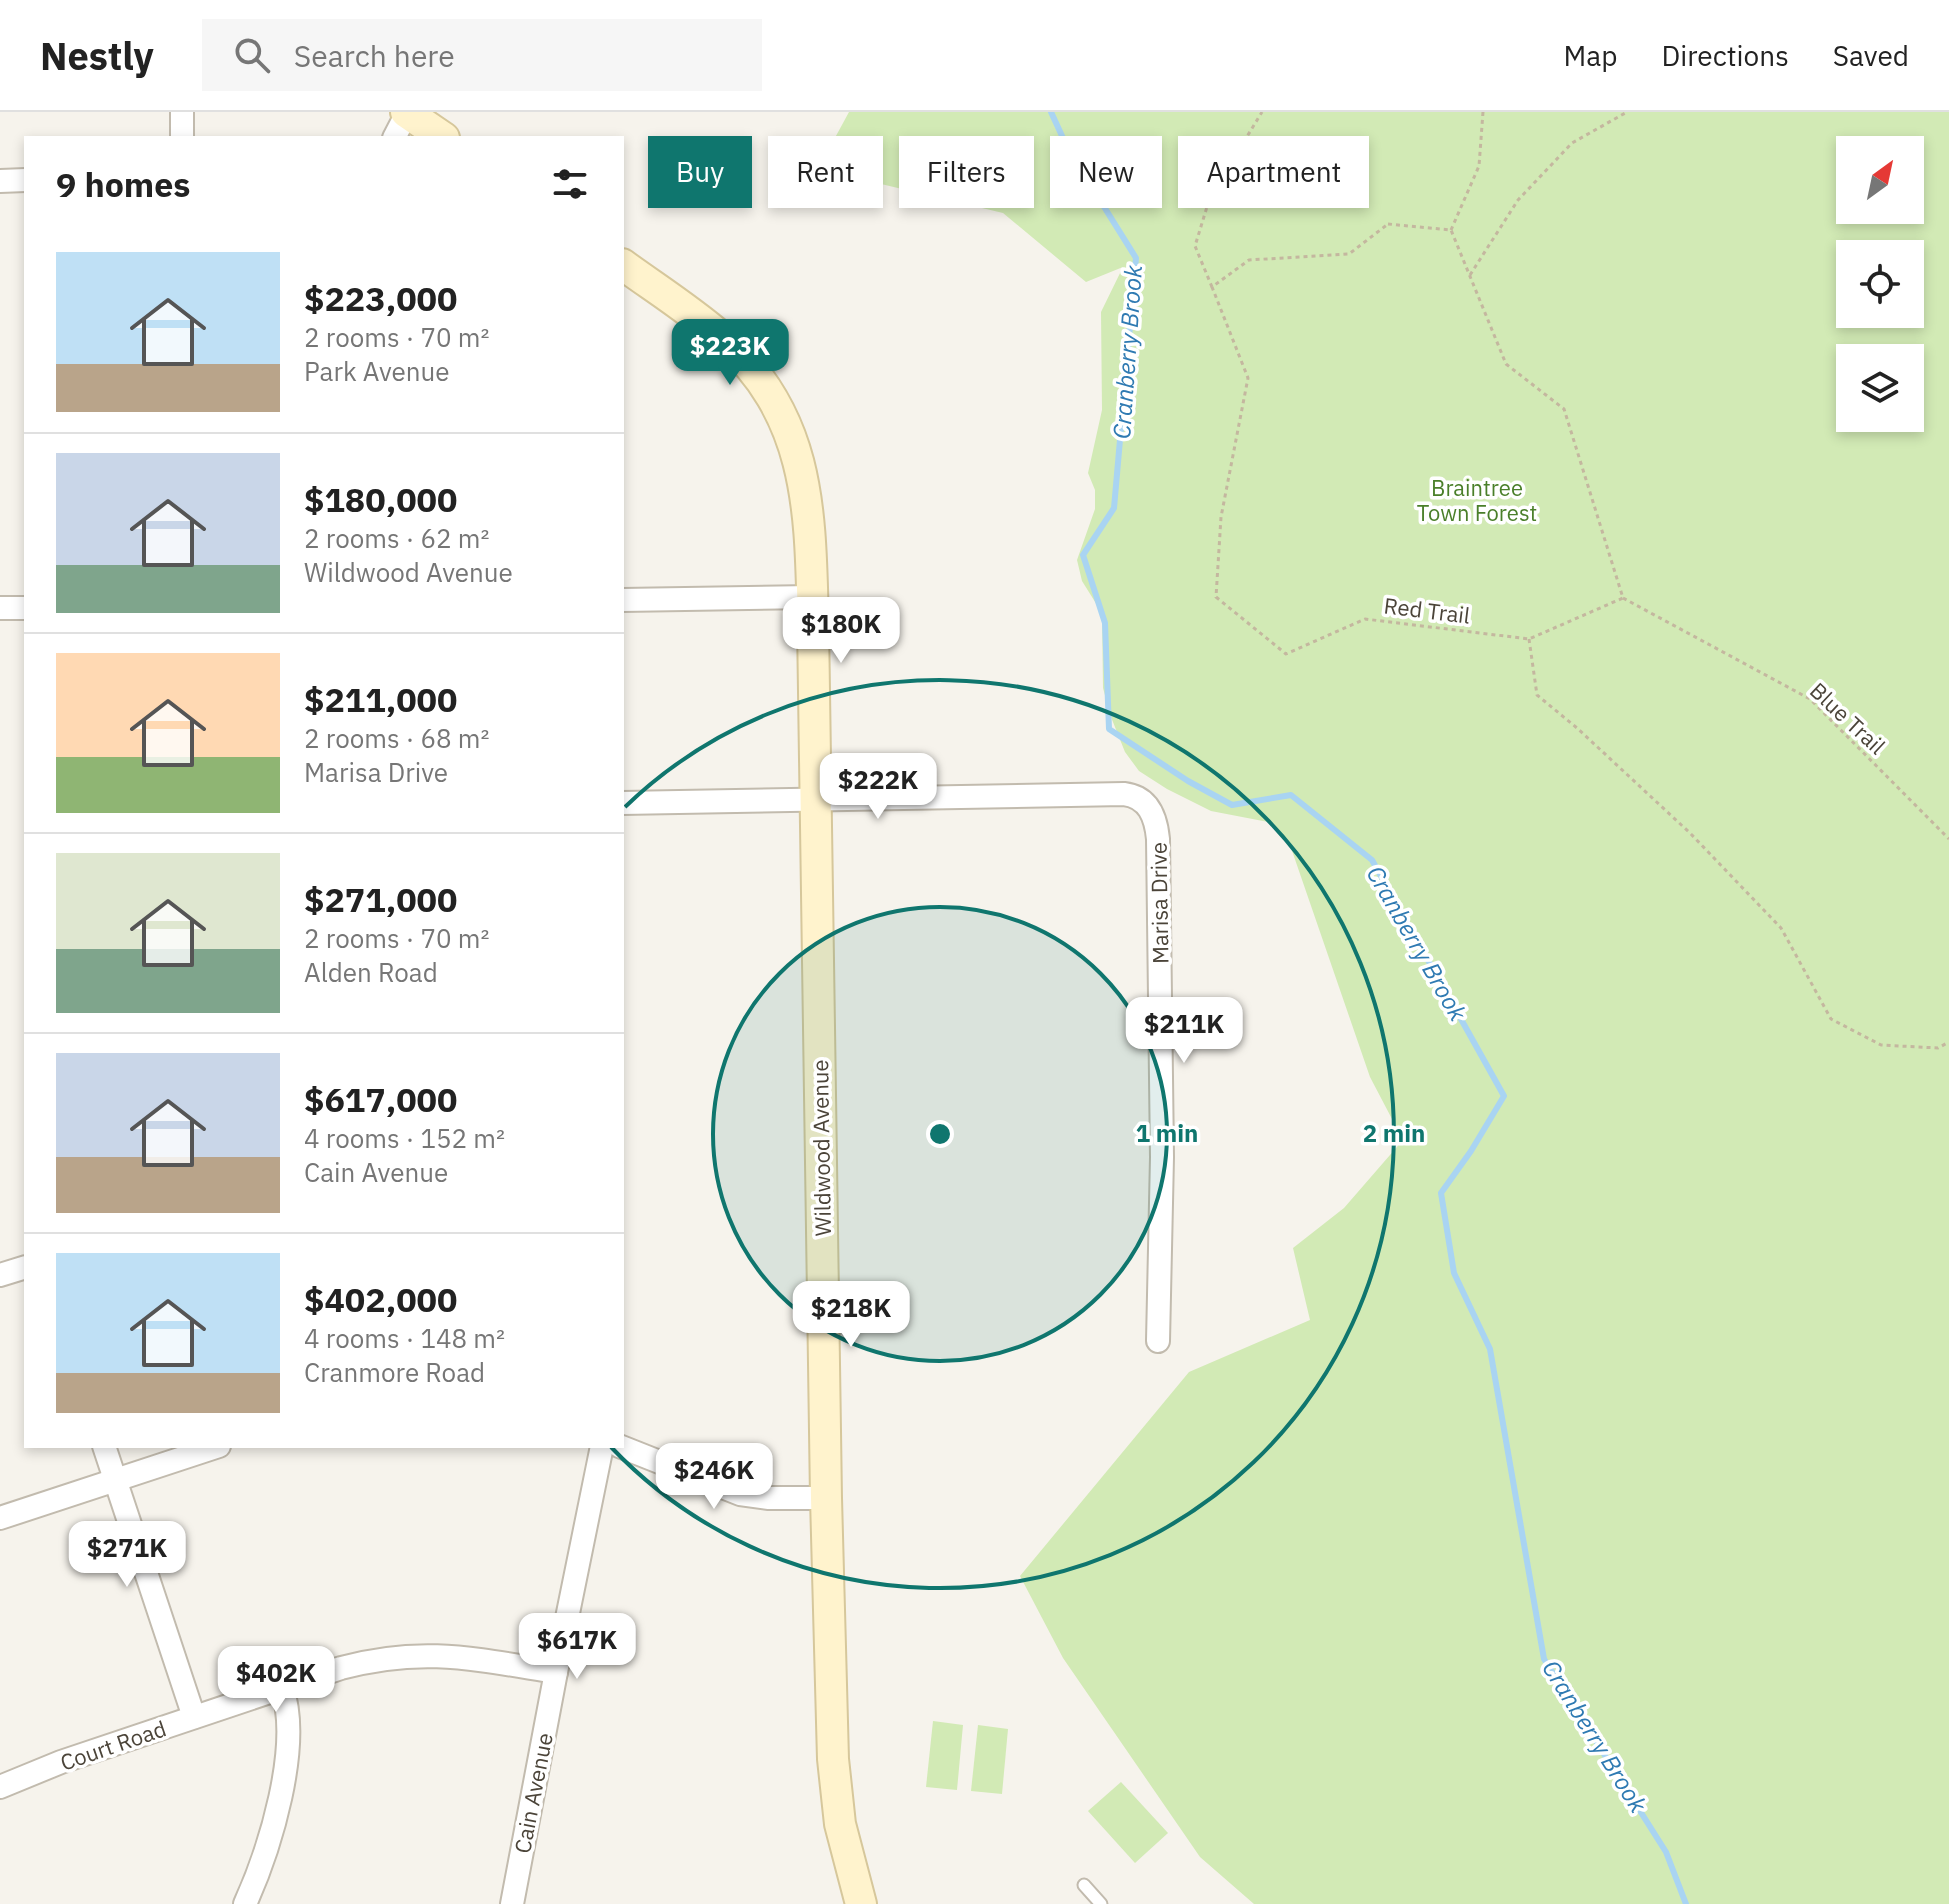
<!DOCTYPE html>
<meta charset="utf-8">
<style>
:root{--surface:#fff;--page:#f6f6f6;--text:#222;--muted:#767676;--line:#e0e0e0;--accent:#0f766e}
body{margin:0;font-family:"IBM Plex Sans",sans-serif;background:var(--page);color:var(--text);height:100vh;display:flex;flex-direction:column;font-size:30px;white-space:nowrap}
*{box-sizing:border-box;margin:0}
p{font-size:26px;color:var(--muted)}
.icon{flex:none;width:44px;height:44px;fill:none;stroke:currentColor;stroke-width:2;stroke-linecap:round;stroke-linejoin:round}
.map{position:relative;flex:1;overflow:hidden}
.panel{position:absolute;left:24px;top:24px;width:600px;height:1312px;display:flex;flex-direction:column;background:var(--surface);border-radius:0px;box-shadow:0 4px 12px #0003}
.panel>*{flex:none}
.hud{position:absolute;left:648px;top:24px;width:760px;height:72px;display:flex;gap:16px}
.needle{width:52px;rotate:33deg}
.tools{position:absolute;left:1836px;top:24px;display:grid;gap:16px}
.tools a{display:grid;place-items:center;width:88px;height:88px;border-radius:0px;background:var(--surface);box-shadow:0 4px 12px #0003;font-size:40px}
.price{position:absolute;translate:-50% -68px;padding:0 18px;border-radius:16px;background:#fff;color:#222;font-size:26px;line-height:52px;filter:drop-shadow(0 2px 4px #0008)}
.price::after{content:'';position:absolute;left:50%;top:48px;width:24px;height:18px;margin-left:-12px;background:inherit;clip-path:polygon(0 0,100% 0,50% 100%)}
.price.on{background:var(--accent);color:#fff}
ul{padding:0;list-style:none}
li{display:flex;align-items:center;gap:24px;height:200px;padding:0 32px}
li+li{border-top:2px solid var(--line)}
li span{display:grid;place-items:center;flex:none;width:224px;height:160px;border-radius:0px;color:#555}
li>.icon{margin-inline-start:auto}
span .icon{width:96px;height:96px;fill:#fffc;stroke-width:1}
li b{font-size:34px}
h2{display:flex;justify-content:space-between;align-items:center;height:96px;padding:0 32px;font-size:34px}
.chip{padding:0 28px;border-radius:0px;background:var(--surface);box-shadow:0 4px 12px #0003;font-size:28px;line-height:72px}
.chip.on{background:var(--accent);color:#fff}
header{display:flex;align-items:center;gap:48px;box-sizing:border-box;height:112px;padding:0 40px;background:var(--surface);border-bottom:2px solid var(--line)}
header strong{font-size:38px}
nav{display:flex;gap:44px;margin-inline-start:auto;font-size:28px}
.search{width:560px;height:72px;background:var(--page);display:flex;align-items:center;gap:20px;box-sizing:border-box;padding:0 28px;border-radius:0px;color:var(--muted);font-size:30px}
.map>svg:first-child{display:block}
.green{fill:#d2eab5;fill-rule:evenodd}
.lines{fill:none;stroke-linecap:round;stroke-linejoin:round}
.stream{stroke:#a9d4f2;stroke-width:6}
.lane-casing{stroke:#c2bbae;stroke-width:15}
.street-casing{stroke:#c2bbae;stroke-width:26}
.secondary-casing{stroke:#d6c79b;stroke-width:34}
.path{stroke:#c4b79f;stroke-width:3;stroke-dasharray:4 4;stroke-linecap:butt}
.lane{stroke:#fff;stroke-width:11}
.street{stroke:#fff;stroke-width:22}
.secondary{stroke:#fff3cd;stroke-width:30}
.ring{fill:none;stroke:#0f766e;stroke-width:4}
.labels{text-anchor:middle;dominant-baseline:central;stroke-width:7;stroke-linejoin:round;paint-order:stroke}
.park-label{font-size:22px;fill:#4a7f2a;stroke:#fff}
.street-label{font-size:22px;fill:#4b4439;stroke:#fff}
.water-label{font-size:24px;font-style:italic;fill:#2e7ab2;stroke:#fff}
.centre{fill:#0f766e;stroke:#fff;stroke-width:4}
.ring-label{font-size:24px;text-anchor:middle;font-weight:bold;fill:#0f766e;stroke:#fff;stroke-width:7;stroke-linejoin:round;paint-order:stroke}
</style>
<header>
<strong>Nestly</strong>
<div class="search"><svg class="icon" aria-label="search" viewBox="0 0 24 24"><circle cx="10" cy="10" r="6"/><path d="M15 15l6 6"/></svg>Search here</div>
<nav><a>Map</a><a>Directions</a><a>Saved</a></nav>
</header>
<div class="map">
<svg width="1949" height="1792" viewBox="0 0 1949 1792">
<rect width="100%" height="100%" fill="#f6f3ec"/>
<!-- green -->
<g class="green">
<path d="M849,0H1949V1792H1254L1200,1745L1063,1546L1020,1464L1189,1260L1310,1208L1293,1136L1344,1096L1403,1028L1370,965L1289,730L1273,711L1211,699L1167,677L1139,659L1125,640L1111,605L1103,576L1102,501L1082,469L1077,448L1095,397V378L1088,361L1102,298L1101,200L1123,155L1086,170L1003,101L818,57ZM1910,38V98H1850V38ZM1910,142V202H1850V142ZM1850,246H1910V306H1850Z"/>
<path d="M933,1609L963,1613L957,1678L926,1675Z"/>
<path d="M978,1613L1008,1617L1002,1682L971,1679Z"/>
<path d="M1121,1670L1168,1721L1135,1751L1088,1699Z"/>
</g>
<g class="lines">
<!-- stream -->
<path class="stream" d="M1051,0L1068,37L1136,146L1114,396L1083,443L1105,511L1109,617L1188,669L1232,693L1291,683L1372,748L1504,984L1471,1039L1441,1081L1454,1161L1490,1237L1544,1547L1666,1740L1686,1792"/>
<defs>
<path id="lane" d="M1084,1773L1101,1792"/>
<g id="street">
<path d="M182,0V26"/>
<path d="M394,26L407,1"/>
<path d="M0,69L26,68"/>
<path d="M622,488L812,485"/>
<path d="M0,496H26"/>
<path d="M622,691L1124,682C1149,685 1156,706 1158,727L1162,1045L1158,1229"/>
<path d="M0,1163L26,1155"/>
<path d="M104,1334L194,1605"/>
<path d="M619,1334L740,1382L769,1386H826"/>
<path d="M0,1406L219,1334"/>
<path d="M0,1675L61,1650L341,1556C423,1534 474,1547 556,1560"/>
<path d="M245,1792C270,1737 302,1634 282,1576"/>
<path d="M512,1792L556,1560L602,1334"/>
</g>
<g id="secondary">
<path d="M406,0L444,26"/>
<path d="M622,152C655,176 690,198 721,225C812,305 810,401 813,512L826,1386L833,1647L840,1712L861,1792"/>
</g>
</defs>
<!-- lane casing -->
<use href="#lane" class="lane-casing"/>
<!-- street casing -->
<use href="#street" class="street-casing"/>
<!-- secondary casing -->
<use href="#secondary" class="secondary-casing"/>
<!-- path -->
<g class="path">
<path d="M1388,112L1451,118L1506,252L1564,297L1623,486L1529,527L1365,507L1286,542L1216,485L1221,405L1248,266L1212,175L1249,148L1349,142Z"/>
<path d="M1451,118L1479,54L1483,0"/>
<path d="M1470,163L1518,88L1572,31L1627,0"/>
<path d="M1212,175L1195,134L1210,85L1262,0"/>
<path d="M1623,486L1810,587L1949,727"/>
<path d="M1529,527L1537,583L1577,616L1690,721L1781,816L1831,907L1881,933L1938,936L1949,930"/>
</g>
<!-- lane -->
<use href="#lane" class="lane"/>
<!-- street -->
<use href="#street" class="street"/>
<!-- secondary -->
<use href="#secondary" class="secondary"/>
</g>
<!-- distance rings -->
<circle cx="940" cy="1022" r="227" fill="#0f766e" fill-opacity=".12"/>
<g class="ring">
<circle cx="940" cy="1022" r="227"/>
<path d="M625 695A454 454 0 1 1 611 1335"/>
</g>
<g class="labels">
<!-- park labels -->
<g class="park-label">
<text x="1477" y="375">Braintree<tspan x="1477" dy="25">Town Forest</tspan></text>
</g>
<!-- street labels -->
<g class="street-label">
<text transform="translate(1427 498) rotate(7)">Red Trail</text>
<text transform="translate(1848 606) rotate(43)">Blue Trail</text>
<text transform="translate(1159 791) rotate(-91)">Marisa Drive</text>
<text transform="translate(821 1036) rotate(-91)">Wildwood Avenue</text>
<text transform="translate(113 1633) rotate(-19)">Court Road</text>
<text transform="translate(533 1681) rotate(-79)">Cain Avenue</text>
</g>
<!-- water labels -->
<g class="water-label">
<text transform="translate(1127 240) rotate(-86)">Cranberry Brook</text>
<text transform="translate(1417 831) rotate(60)">Cranberry Brook</text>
<text transform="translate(1595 1624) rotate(58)">Cranberry Brook</text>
</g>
</g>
<circle cx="940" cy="1022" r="12" class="centre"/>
<g class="ring-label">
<text x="1167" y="1030">1 min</text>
<text x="1394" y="1030">2 min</text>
</g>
</svg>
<div class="tools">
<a><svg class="needle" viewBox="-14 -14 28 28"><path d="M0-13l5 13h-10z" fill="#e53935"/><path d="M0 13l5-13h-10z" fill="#767676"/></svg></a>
<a><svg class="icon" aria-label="locate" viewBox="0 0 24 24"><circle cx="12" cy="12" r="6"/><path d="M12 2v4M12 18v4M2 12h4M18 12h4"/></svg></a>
<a><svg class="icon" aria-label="layers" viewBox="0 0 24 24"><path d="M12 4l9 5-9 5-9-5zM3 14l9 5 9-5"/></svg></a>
</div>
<b class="price on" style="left:730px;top:275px">$223K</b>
<b class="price" style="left:841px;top:553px">$180K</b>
<b class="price" style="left:878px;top:709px">$222K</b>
<b class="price" style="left:1184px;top:953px">$211K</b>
<b class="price" style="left:851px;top:1237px">$218K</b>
<b class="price" style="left:714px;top:1399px">$246K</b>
<b class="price" style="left:127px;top:1477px">$271K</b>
<b class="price" style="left:577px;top:1569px">$617K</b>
<b class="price" style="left:276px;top:1602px">$402K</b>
<div class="hud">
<a class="chip on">Buy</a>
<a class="chip">Rent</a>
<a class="chip">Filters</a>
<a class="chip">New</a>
<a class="chip">Apartment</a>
</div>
<section class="panel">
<h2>9 homes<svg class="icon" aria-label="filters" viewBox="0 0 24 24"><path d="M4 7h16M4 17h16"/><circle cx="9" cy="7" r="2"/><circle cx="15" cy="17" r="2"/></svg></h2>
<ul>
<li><span style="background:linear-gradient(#bfe0f5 70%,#b9a48a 0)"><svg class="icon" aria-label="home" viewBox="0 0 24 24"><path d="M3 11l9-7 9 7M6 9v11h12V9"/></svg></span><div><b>$223,000</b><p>2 rooms · 70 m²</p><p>Park Avenue</p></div></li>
<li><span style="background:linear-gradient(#c9d6e8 70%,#7fa58c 0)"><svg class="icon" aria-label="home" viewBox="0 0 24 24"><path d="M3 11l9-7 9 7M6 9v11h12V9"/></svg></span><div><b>$180,000</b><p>2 rooms · 62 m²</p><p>Wildwood Avenue</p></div></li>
<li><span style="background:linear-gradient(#ffd9b3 65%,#8fb573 0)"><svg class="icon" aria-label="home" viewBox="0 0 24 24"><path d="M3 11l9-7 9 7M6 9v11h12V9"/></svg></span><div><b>$211,000</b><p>2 rooms · 68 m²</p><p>Marisa Drive</p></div></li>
<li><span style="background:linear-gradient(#dfe7d0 60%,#7fa58c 0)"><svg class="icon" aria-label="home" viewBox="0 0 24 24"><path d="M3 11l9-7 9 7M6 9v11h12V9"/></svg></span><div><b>$271,000</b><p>2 rooms · 70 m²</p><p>Alden Road</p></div></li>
<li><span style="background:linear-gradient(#c9d6e8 65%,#b9a48a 0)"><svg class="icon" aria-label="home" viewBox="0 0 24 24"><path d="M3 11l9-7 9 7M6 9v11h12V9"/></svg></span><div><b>$617,000</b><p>4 rooms · 152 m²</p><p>Cain Avenue</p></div></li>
<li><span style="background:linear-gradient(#bfe0f5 75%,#b9a48a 0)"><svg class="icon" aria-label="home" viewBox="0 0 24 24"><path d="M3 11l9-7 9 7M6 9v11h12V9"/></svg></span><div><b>$402,000</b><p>4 rooms · 148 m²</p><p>Cranmore Road</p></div></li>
</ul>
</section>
</div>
